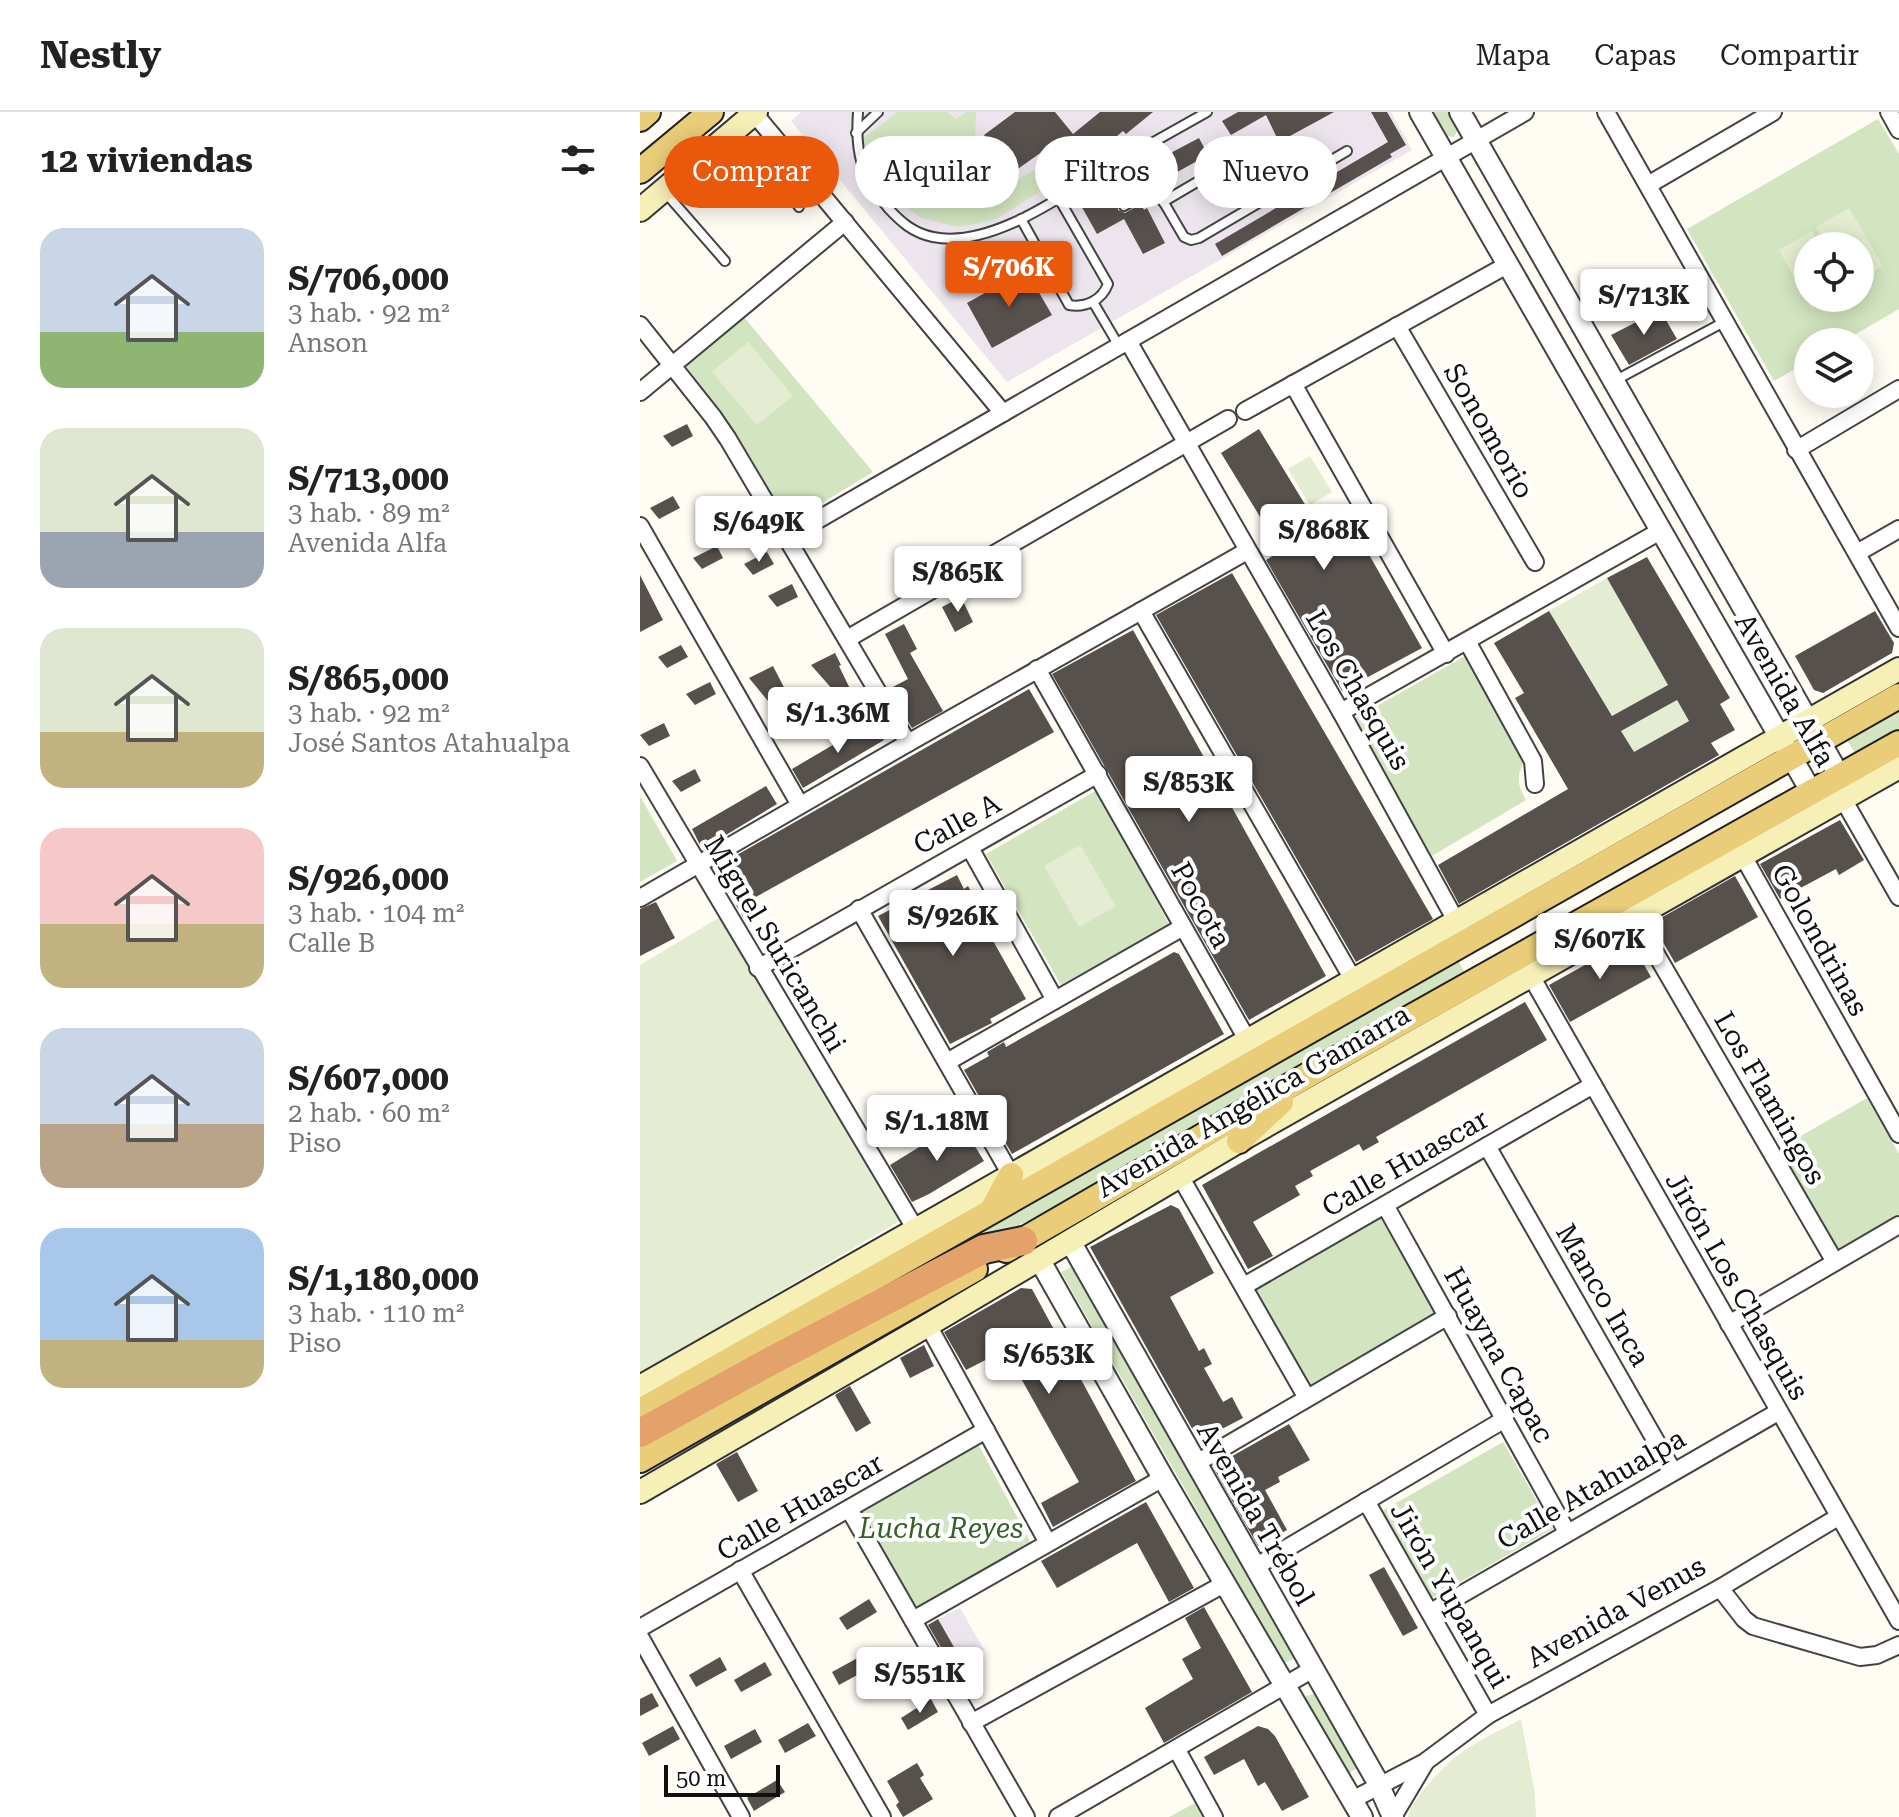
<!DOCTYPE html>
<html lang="es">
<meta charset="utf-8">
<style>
:root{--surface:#fff;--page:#f2f2f2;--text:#222;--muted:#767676;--line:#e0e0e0;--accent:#ea580c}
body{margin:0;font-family:"Roboto Serif",serif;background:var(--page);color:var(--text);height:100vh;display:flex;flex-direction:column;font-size:30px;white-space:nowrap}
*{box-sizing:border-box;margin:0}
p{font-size:26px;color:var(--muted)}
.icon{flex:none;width:44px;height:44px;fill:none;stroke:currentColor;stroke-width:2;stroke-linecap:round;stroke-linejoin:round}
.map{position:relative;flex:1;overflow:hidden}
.panel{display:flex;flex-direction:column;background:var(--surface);width:640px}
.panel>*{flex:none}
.top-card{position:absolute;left:24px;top:24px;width:760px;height:72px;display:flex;gap:16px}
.tools{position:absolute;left:1154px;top:120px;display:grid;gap:16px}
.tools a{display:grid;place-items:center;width:80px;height:80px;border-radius:50%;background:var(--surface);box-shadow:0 4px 20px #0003;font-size:40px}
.scale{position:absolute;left:24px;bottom:20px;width:116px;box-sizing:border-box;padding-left:8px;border:4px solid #101010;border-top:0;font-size:22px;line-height:28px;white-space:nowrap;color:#101010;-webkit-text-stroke:6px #fff;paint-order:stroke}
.price{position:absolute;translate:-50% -68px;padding:0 18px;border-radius:8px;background:#fff;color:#222;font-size:26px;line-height:52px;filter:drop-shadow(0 2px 4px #0008)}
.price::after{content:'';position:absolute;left:50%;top:48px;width:24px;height:18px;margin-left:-12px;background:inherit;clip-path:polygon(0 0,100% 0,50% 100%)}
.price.on{background:var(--accent);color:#fff}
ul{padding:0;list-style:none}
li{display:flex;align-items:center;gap:24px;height:200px;padding:0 40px}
li span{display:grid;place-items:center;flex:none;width:224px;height:160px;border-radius:24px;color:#555}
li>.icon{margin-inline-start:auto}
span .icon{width:96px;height:96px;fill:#fffc;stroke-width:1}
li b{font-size:34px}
h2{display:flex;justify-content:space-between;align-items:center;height:96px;padding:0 40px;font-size:34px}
.tag{padding:0 28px;border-radius:36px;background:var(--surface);box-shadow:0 4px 20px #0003;font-size:28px;line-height:72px}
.tag.on{background:var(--accent);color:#fff}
header{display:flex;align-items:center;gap:48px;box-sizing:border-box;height:112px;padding:0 40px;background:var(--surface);border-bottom:2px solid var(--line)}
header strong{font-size:38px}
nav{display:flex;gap:44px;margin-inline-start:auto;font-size:28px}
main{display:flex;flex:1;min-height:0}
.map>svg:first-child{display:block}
.industrial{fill:#ece5ed}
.green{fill:#d3e5c0;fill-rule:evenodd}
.pitch{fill:#e4edd1}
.building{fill:#57514d;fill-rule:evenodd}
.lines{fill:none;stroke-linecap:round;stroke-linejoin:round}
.service-casing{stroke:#434343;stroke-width:12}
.minor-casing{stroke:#434343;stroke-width:20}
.tertiary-casing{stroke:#434343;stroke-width:24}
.secondary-casing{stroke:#323232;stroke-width:26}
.primary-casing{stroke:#212121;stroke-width:28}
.motorway-casing{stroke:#212121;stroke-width:32}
.service{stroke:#fff;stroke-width:8}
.minor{stroke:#fff;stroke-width:16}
.tertiary{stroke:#fff;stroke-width:20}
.secondary{stroke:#f6efb6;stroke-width:22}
.primary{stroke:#e9cd78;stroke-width:24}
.motorway{stroke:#e4a26b;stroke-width:28}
.labels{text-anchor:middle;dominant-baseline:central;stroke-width:8;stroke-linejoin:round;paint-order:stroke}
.street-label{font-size:28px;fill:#101010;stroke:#fff}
.park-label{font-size:28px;font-style:italic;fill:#336126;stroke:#fff}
</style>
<header>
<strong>Nestly</strong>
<nav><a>Mapa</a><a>Capas</a><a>Compartir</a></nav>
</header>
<main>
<section class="panel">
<h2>12 viviendas<svg class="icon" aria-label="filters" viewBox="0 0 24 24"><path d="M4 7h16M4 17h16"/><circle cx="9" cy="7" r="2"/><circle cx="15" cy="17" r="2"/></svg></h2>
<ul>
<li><span style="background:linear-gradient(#c9d6e8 65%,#8fb573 0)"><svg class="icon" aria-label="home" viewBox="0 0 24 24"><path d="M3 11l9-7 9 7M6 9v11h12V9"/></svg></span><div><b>S/706,000</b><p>3 hab. · 92 m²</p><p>Anson</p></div></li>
<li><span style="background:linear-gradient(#dfe7d0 65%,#9aa5b1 0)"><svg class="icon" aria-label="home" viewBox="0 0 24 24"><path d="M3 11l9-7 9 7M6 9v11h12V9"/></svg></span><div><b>S/713,000</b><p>3 hab. · 89 m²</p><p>Avenida Alfa</p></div></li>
<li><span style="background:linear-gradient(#dfe7d0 65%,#c2b280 0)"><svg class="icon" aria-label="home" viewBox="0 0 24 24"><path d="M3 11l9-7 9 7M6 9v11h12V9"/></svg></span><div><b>S/865,000</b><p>3 hab. · 92 m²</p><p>José Santos Atahualpa</p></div></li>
<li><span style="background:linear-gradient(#f6c9c9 60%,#c2b280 0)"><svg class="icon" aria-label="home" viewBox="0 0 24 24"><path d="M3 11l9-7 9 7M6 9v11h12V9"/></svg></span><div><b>S/926,000</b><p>3 hab. · 104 m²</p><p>Calle B</p></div></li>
<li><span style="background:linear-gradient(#c9d6e8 60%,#b9a48a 0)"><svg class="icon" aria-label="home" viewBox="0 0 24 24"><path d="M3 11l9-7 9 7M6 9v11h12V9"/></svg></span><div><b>S/607,000</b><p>2 hab. · 60 m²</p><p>Piso</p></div></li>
<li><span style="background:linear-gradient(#a9c7e8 70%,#c2b280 0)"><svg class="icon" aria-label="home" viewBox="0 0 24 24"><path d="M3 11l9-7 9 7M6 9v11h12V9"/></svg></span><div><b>S/1,180,000</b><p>3 hab. · 110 m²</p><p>Piso</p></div></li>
</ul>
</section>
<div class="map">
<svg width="1259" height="1705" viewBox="0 0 1259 1705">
<rect width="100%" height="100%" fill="#fefcf3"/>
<!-- industrial -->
<g class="industrial">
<path d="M161,0H751L772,38L367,270L151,9Z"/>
<path d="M320,1496L344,1538L310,1558L285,1514Z"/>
</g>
<!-- green -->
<g class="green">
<path d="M258,0H307L316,7L327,0H336L335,31L365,76L413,47L425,64L354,108L319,115L281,106L260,91L227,52L223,26Z"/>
<path d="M790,0H814L820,14L814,25L806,24Z"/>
<path d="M1238,7L1259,42V197L1202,230H1168V249L1134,269L1047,117ZM1168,134H1220V186H1168Z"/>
<path d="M104,205L233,360L149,411L96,323L46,254Z"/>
<path d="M827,543L885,648C876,664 877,673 886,688L792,744L714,607Z"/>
<path d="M1259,596V616L1215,641L1206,626Z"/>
<path d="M457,678L529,812L421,873L346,742Z"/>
<path d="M0,684L37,749L0,770Z"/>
<path d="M817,846L827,865L439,1086L315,1141L0,1306Z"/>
<path d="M1227,986L1259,1042V1102L1197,1138L1138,1037Z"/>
<path d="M743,1103L798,1201L668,1275L612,1176Z"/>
<path d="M434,1154L656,1546L644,1551L421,1160Z"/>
<path d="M336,1328L392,1433L275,1499L215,1397Z"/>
<path d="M863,1330L913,1417L792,1486L742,1399Z"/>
<path d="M676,1581L720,1654L708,1662L663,1585Z"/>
<path d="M555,1691L563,1705H529Z"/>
</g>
<!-- pitch -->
<g class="pitch">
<path d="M1209,96L1243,154L1220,167V134H1187L1176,115Z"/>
<path d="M1172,119L1180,134H1168V186H1189L1172,196L1139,138Z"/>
<path d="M108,230L153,284L117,313L72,260Z"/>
<path d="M670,344L692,380L670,393L648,357Z"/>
<path d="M967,466L1049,609L994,640L909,499Z"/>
<path d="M440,733L476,794L439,815L404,754Z"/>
<path d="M80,805L261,1108L0,1262V853Z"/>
<path d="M881,1607L895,1682L896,1705H768C771,1687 809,1648 825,1638C843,1626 863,1617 881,1607Z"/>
</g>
<!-- building -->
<g class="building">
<path d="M375,0H415L433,22L460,0H513L486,22L483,19L446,50L441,43L430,53L413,32L372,61L344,23Z"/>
<path d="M598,0H694L639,30L626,3L591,23L582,9Z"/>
<path d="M731,0H747L766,33L750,42L752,45L582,144L575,132L748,30Z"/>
<path d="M559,26L568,43L530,64L521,46Z"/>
<path d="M487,64L495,80L478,90V98L485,101L501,92L504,98L507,96L525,131L503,142L484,107L457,122L439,90Z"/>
<path d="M386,158L412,203L352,236L327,191Z"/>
<path d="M1020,198L1037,227L989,253L971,223Z"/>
<path d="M47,312L53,324L32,335L23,324Z"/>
<path d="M619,317L680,417L706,402L782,536L702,579L626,448L641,439L581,341Z"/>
<path d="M33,384L40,396L19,407L10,396Z"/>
<path d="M77,434L83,446L62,457L53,446Z"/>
<path d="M127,440L134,452L113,463L104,452Z"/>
<path d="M1007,445L1090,586L1080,592L1095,618L1071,631L1079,643L819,792L798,753L928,677L875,586L884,581L854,531L909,499L972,604L1028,573L967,466ZM1037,588L1049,609L994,640L981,619Z"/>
<path d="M592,461L793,807L716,850L516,503Z"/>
<path d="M0,463L23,508L0,520Z"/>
<path d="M152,472L158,485L137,495L128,484Z"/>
<path d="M321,485L333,510L315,520L302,495Z"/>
<path d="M1235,499L1254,531L1252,541L1183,581L1174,578L1155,544Z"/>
<path d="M264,512L277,537L270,541L303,599L272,616L249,577L268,567L245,522Z"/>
<path d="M493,518L686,864L609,908L412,562Z"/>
<path d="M41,533L48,545L27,556L18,545Z"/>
<path d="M195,541L201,553L199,554L213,583L192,594L183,583L193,578L171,553Z"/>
<path d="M133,554L149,585L151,584L158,596L137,607L128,596L132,594L109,566Z"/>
<path d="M70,570L76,582L55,593L46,582Z"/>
<path d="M389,577L414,620L114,786L123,800L106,810L74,756Z"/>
<path d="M232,610L244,628L163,676L152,657Z"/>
<path d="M24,611L30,624L9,634L0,623Z"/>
<path d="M55,657L61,669L41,680L32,669Z"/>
<path d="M126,674L137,692L71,732V729L61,735L52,717Z"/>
<path d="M1200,708L1224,748L1199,763L1196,757L1140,787L1120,752Z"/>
<path d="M317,763L324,777L328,774L356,825L352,827L386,887L350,907L352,911L310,932L238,804Z"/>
<path d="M1095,764L1118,805L1035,851L1012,811Z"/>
<path d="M16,790L35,826L0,844V797Z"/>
<path d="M990,828L1011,865L930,910L909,873Z"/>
<path d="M534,840L539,842L584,922L372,1042L324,958L349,944L347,940L364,930L366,935Z"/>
<path d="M885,890L907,928L736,1025L739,1030L723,1039L719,1032L670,1059L673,1064L655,1074L660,1083L613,1110L633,1144L608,1157L562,1073Z"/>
<path d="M320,1010L344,1049L289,1082L272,1090L250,1053Z"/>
<path d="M531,1093L539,1097L574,1161L530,1185L559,1239L564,1236L572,1252L564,1256L583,1290L592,1285L603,1306L559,1329L450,1135Z"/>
<path d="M381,1176L392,1177L496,1369L413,1415L401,1391L439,1370L365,1238L326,1258L304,1220Z"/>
<path d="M284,1233L294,1254L270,1266L260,1246Z"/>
<path d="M210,1274L231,1311L216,1320L195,1283Z"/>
<path d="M649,1312L670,1348L638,1365L640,1370L625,1378L647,1418L618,1434L573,1355Z"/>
<path d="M97,1340L118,1379L98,1390L76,1352Z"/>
<path d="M506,1390L554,1476L529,1490L497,1431L417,1476L401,1449Z"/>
<path d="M744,1455L778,1516L763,1524L729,1463Z"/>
<path d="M229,1487L237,1500L207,1518L199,1506Z"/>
<path d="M564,1495L612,1580L524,1631L505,1596L553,1567L542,1547L561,1536L545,1506Z"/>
<path d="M298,1507L323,1551L313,1556L288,1513Z"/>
<path d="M223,1543L230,1556L199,1573L192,1560Z"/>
<path d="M80,1545L87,1558L56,1575L49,1563Z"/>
<path d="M125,1550L132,1563L101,1580L94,1568Z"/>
<path d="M12,1581L19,1594L0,1604V1587Z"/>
<path d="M291,1587L298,1600L268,1618L261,1606Z"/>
<path d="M168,1611L176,1624L145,1641L138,1628Z"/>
<path d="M33,1614L40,1627L9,1644L2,1631Z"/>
<path d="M618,1614L628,1617L635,1624L669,1685L642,1699L625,1670L618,1674L604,1647L574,1663L564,1645Z"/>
<path d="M115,1617L122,1630L91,1647L84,1634Z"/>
<path d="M277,1651L284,1663L280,1666L293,1687L263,1705L256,1693L259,1690L247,1669Z"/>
<path d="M137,1668L145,1680L114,1699L107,1686Z"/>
</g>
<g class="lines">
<defs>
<g id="service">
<path d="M218,0C215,41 221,64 248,96C261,110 273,121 293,125C351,137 423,83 471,54C503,36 535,18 567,0"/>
<path d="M216,21L238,0"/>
<path d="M495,41L544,125L551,128L559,126L707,39"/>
<path d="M68,42L96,76L103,75L127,56L131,55L159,95"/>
<path d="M24,79L85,149"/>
<path d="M523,90L608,40C630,37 634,60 642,77"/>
<path d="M484,94L516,76"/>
<path d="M381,107L429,193C446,196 462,188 468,172L418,85"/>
<path d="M453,190L479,234"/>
<path d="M976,268L1084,210"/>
</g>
<g id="minor">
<path d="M113,0L363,301"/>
<path d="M966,0L1259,516"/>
<path d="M1249,0L1259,18"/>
<path d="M1008,73L1133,0"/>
<path d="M0,213L73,305L88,327L268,631"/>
<path d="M757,214L895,450"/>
<path d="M488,229L701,600L820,816"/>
<path d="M653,272L806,542"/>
<path d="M0,280L205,110"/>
<path d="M605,299L867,153"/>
<path d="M1156,338L1259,277"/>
<path d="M0,414L160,693"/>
<path d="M148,425L885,0"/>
<path d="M1217,441L1259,417"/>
<path d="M501,499L718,876"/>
<path d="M207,527L588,307"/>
<path d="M827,529L893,649L895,672"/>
<path d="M397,557L608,929"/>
<path d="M701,600L1022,418"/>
<path d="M0,654L276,1118"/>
<path d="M1203,687L1259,785"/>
<path d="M330,736L415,888"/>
<path d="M1103,744L1259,1022"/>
<path d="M0,786L268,631L607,439"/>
<path d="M219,797L371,1063"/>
<path d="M995,806L1195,1150"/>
<path d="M118,856L458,662"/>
<path d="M891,864L1259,1509"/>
<path d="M307,950L543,815"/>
<path d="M847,1034L1033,1359"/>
<path d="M540,1064L667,1286"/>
<path d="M745,1093L927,1420"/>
<path d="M604,1174L953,973"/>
<path d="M1089,1212L1259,1113"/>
<path d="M288,1213L408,1431"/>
<path d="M555,1352L808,1204"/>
<path d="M726,1389L848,1603"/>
<path d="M209,1397L386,1705"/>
<path d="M615,1455L865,1307"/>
<path d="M100,1458L242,1705"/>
<path d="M1080,1476L1104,1507L1113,1514L1220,1545L1237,1543L1259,1533"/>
<path d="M791,1500L1138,1300"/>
<path d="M273,1508L523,1366"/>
<path d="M0,1516L346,1318"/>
<path d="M0,1525L101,1705"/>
<path d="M331,1611L584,1472"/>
<path d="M537,1638L574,1705"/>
<path d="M712,1688L785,1650L848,1603L1080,1476L1198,1405"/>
<path d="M754,1703L785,1651"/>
<path d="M418,1705L673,1557"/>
</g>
<g id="tertiary">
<path d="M780,0L1172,681L1203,687L1200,665L820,0"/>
<path d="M430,1129L737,1669L753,1705"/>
<path d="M399,1147L523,1366L722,1705"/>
</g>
<g id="secondary">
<path d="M0,98L116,0"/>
<path d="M0,1275L1259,557"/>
<path d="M0,1380L288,1213L599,1029L1259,655"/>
</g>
<g id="primary">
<path d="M0,7L8,0"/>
<path d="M0,59L71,0"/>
<path d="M599,1029L641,990"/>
<path d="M352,1098L371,1063"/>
<path d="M366,1138L675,959L1259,631"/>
<path d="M0,1299L1259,584"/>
<path d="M0,1348L335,1157"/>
</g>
<path id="motorway" d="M0,1321L129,1250L344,1137L383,1129"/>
</defs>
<!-- service casing -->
<use href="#service" class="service-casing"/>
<!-- minor casing -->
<use href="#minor" class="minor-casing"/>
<!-- tertiary casing -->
<use href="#tertiary" class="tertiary-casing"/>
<!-- secondary casing -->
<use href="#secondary" class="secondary-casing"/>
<!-- primary casing -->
<use href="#primary" class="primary-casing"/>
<!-- motorway casing -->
<use href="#motorway" class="motorway-casing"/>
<!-- service -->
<use href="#service" class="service"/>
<!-- minor -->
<use href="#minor" class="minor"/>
<!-- tertiary -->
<use href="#tertiary" class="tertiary"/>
<!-- secondary -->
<use href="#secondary" class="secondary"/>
<!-- primary -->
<use href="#primary" class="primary"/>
<!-- motorway -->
<use href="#motorway" class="motorway"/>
</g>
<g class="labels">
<!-- street labels -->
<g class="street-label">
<text transform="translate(849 319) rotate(60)">Sonomorio</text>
<text transform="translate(718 578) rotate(60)">Los Chasquis</text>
<text transform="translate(1145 578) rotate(60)">Avenida Alfa</text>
<text transform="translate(317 712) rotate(-29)">Calle A</text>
<text transform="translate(561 793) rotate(61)">Pocota</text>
<text transform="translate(1180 828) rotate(61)">Golondrinas</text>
<text transform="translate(135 832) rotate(59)">Miguel Suricanchi</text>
<text transform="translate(1130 986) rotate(60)">Los Flamingos</text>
<text transform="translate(613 989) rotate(-30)">Avenida Angélica Gamarra</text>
<text transform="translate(765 1051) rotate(-30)">Calle Huascar</text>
<text transform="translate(1097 1174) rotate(60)">Jirón Los Chasquis</text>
<text transform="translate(963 1183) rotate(60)">Manco Inca</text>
<text transform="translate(859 1243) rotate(61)">Huayna Capac</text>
<text transform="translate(951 1377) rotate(-30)">Calle Atahualpa</text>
<text transform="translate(160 1395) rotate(-30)">Calle Huascar</text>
<text transform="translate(616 1402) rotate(60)">Avenida Trébol</text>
<text transform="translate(810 1483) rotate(60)">Jirón Yupanqui</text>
<text transform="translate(976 1500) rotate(-29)">Avenida Venus</text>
</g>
<!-- park labels -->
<g class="park-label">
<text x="301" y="1416">Lucha Reyes</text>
</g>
</g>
</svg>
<div class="tools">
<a><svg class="icon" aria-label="locate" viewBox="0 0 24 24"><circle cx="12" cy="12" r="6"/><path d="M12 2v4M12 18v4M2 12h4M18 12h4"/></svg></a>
<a><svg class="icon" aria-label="layers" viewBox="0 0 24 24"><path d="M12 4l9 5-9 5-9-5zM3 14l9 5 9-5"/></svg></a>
</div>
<div class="scale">50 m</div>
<b class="price on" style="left:369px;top:197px">S/706K</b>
<b class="price" style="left:1004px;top:225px">S/713K</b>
<b class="price" style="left:119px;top:452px">S/649K</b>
<b class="price" style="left:684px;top:460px">S/868K</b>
<b class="price" style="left:318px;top:502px">S/865K</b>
<b class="price" style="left:198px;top:643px">S/1.36M</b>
<b class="price" style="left:549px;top:712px">S/853K</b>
<b class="price" style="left:313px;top:846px">S/926K</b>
<b class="price" style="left:960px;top:869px">S/607K</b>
<b class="price" style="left:297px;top:1051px">S/1.18M</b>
<b class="price" style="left:409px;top:1284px">S/653K</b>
<b class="price" style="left:280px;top:1603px">S/551K</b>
<div class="top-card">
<a class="tag on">Comprar</a>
<a class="tag">Alquilar</a>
<a class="tag">Filtros</a>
<a class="tag">Nuevo</a>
</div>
</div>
</main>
